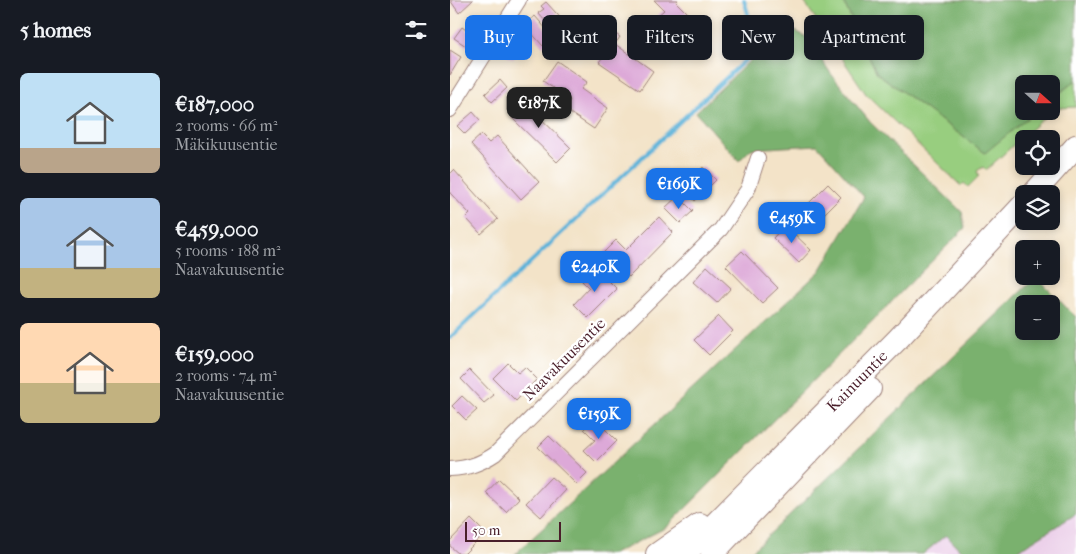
<!DOCTYPE html>
<meta charset="utf-8">
<style>
:root{--surface:#171b24;--page:#242831;--text:#f1f3f6;--muted:#9ea1a6;--accent:#1a73e8}
body{margin:0;font-family:"IM FELL French Canon",serif;background:var(--page);color:var(--text);height:100vh;display:flex;flex-direction:column;font-size:19px;white-space:nowrap}
*{box-sizing:border-box;margin:0}
p{font-size:16px;color:var(--muted)}
.icon{flex:none;width:28px;height:28px;fill:none;stroke:currentColor;stroke-width:2;stroke-linecap:round;stroke-linejoin:round}
.map{position:relative;flex:1;overflow:hidden}
.sheet{display:flex;flex-direction:column;background:var(--surface);width:450px}
.sheet>*{flex:none}
.guide{position:absolute;left:15px;top:15px;width:475px;height:45px;display:flex;gap:10px}
.needle{width:32px;rotate:111deg}
.buttons{position:absolute;left:565px;top:75px;display:grid;gap:10px}
.buttons a{display:grid;place-items:center;width:45px;height:45px;border-radius:8px;background:var(--surface);box-shadow:0 2px 8px #0003;font-size:25px}
.scale{position:absolute;left:15px;bottom:12px;width:96px;box-sizing:border-box;padding-left:5px;border:2px solid #4a1f2b;border-top:0;font-size:14px;line-height:18px;white-space:nowrap;color:#4a1f2b;-webkit-text-stroke:4px #fff;paint-order:stroke}
.price{position:absolute;translate:-50% -42px;padding:0 11px;border-radius:10px;background:var(--accent);color:#fff;font-size:16px;line-height:32px;filter:drop-shadow(0 1px 2px #0008)}
.price::after{content:'';position:absolute;left:50%;top:30px;width:15px;height:11px;margin-left:-8px;background:inherit;clip-path:polygon(0 0,100% 0,50% 100%)}
.price.current{background:#222;color:#fff}
ul{padding:0;list-style:none}
li{display:flex;align-items:center;gap:15px;height:125px;padding:0 20px}
li span{display:grid;place-items:center;flex:none;width:140px;height:100px;border-radius:8px;color:#555}
li>.icon{margin-inline-start:auto}
span .icon{width:60px;height:60px;fill:#fffc;stroke-width:1}
li b{font-size:21px}
h2{display:flex;justify-content:space-between;align-items:center;height:60px;padding:0 20px;font-size:21px}
.chip{padding:0 18px;border-radius:8px;background:var(--surface);box-shadow:0 2px 8px #0003;font-size:18px;line-height:45px}
.chip.current{background:var(--accent);color:#fff}
main{display:flex;flex:1;min-height:0}
.map>svg:first-child{display:block}
.built{fill:#ecd1ea}
.green{fill:#98ce7f;stroke:#717655}
.forest{fill:#7ab16e;stroke:#62684c;fill-rule:evenodd}
.lines{fill:none;stroke-linecap:round;stroke-linejoin:round}
.stream{stroke:#5cb2d9;stroke-width:4}
.building{fill:#dda9d8}
.minor-casing{stroke:#9e817a;stroke-width:16}
.trunk-casing{stroke:#9e817a;stroke-width:24}
.minor{stroke:#fff;stroke-width:14}
.trunk{stroke:#fff;stroke-width:22}
.labels{text-anchor:middle;dominant-baseline:central;stroke-width:5;stroke-linejoin:round;paint-order:stroke}
.street-label{font-size:16px;fill:#4a1f2b;stroke:#fff}
</style>
<main>
<section class="sheet">
<h2>5 homes<svg class="icon" aria-label="filters" viewBox="0 0 24 24"><path d="M4 7h16M4 17h16"/><circle cx="9" cy="7" r="2"/><circle cx="15" cy="17" r="2"/></svg></h2>
<ul>
<li><span style="background:linear-gradient(#bfe0f5 75%,#b9a48a 0)"><svg class="icon" aria-label="home" viewBox="0 0 24 24"><path d="M3 11l9-7 9 7M6 9v11h12V9"/></svg></span><div><b>€187,000</b><p>2 rooms · 66 m²</p><p>Mäkikuusentie</p></div></li>
<li><span style="background:linear-gradient(#a9c7e8 70%,#c2b280 0)"><svg class="icon" aria-label="home" viewBox="0 0 24 24"><path d="M3 11l9-7 9 7M6 9v11h12V9"/></svg></span><div><b>€459,000</b><p>5 rooms · 188 m²</p><p>Naavakuusentie</p></div></li>
<li><span style="background:linear-gradient(#ffd9b3 60%,#c2b280 0)"><svg class="icon" aria-label="home" viewBox="0 0 24 24"><path d="M3 11l9-7 9 7M6 9v11h12V9"/></svg></span><div><b>€159,000</b><p>2 rooms · 74 m²</p><p>Naavakuusentie</p></div></li>
</ul>
</section>
<div class="map">
<svg width="626" height="554" viewBox="0 0 626 554">
<rect width="100%" height="100%" fill="#fff"/>
<filter id="ink" filterUnits="userSpaceOnUse"><feTurbulence type="fractalNoise" baseFrequency=".02" numOctaves="2"/><feDisplacementMap in="SourceGraphic" scale="10" xChannelSelector="R" yChannelSelector="G"/><feConvolveMatrix kernelMatrix="1 2 1 2 8 2 1 2 1" color-interpolation-filters="sRGB"/></filter>
<filter id="wash" filterUnits="userSpaceOnUse"><feTurbulence type="fractalNoise" baseFrequency=".0096" numOctaves="4" result="noise"/><feDisplacementMap in="SourceGraphic" scale="20" xChannelSelector="R" yChannelSelector="G"/><feGaussianBlur stdDeviation="1.12" result="paint"/><feColorMatrix in="noise" values="0 0 0 0 0 0 0 0 0 0 0 0 0 0 0 0 0 1.4 0 .05"/><feComposite in="paint" operator="in"/></filter>
<g filter="url(#wash)">
<rect width="100%" height="100%" fill="#f3e3c8"/>
<!-- built -->
<g class="built">
<path d="M626,514V554H562Z"/>
<path d="M496,534L514,554H473Z"/>
</g>
<!-- green -->
<path class="green" d="M353,0L393,1L427,73L534,152L586,111H601V100L626,80V107L607,108L599,113L536,170L533,167L527,171L529,176L518,187L514,183L511,186L416,94Z"/>
<!-- forest -->
<g class="forest">
<path d="M382,0H626V80L601,100V84H574V111H586L535,153L427,73L393,1Z"/>
<path d="M336,26L355,36L382,75L420,122L512,212L515,228L217,527L163,554H65L370,271L414,197L367,145L301,149L289,161L246,112Z"/>
<path d="M586,277L626,317V514L562,554H514L496,535L473,554H299ZM574,304H601V331H574Z"/>
</g>
<g class="lines">
<!-- stream -->
<path class="stream" d="M0,338L308,48L294,0"/>
</g>
<g id="blocks">
<!-- building -->
<g class="building">
<path d="M0,0H23L9,13Z"/>
<path d="M204,0H228L226,2L254,30L237,47L207,16L214,10Z"/>
<path d="M96,2L117,25L107,34L88,13L94,9L91,6Z"/>
<path d="M85,16L103,37L93,46L72,22L77,18L79,21Z"/>
<path d="M144,19L170,37L165,44L203,71L190,90L149,62L156,53L132,37Z"/>
<path d="M12,27L26,37L19,48L4,38Z"/>
<path d="M63,45L69,49L63,59L57,56Z"/>
<path d="M0,50L11,57L0,75Z"/>
<path d="M107,61L137,82L131,89L158,108L144,129L114,109L120,100L93,81Z"/>
<path d="M50,80L57,88L42,102L35,94Z"/>
<path d="M72,92L82,102L78,106L121,148L107,162L62,118L69,110L62,103Z"/>
<path d="M23,112L30,120L15,134L7,126Z"/>
<path d="M31,135L39,143L47,136L89,182L71,199L21,144Z"/>
<path d="M253,167L266,180L245,201L232,188Z"/>
<path d="M4,170L48,219L31,234L16,218L20,214L0,193V174Z"/>
<path d="M378,184L391,197L362,226L349,213Z"/>
<path d="M228,196L243,211L230,223L215,208Z"/>
<path d="M209,217L223,232L179,277L154,252L166,240L176,250Z"/>
<path d="M335,225L361,250L349,263L323,238Z"/>
<path d="M292,251L328,288L312,303L276,266Z"/>
<path d="M257,266L281,288L267,303L243,282Z"/>
<path d="M146,268L167,289L138,318L124,304L139,288L132,281Z"/>
<path d="M269,316L283,331L259,355L244,340Z"/>
<path d="M58,363L68,373L75,367L87,379L66,401L43,378Z"/>
<path d="M20,370L44,395L34,403L11,379Z"/>
<path d="M12,396L27,410L16,420L2,406Z"/>
<path d="M144,418L167,441L146,462L134,450L145,440L134,429Z"/>
<path d="M99,436L137,473L126,484L88,447Z"/>
<path d="M101,477L116,490L91,517L76,503Z"/>
<path d="M49,479L69,498L56,512L36,493Z"/>
<path d="M21,519L35,533L14,554H9L0,546V541Z"/>
</g>
</g>
</g>
<g filter="url(#ink)">
<use href="#blocks" fill-opacity="0" stroke="#9e817a" stroke-width="1"/>
<g class="lines">
<defs>
<g id="minor">
<path d="M0,110L69,0"/>
<path d="M0,469C18,468 30,464 45,454L271,229L298,189L308,158"/>
</g>
<g id="trunk">
<path d="M583,194L626,146"/>
<path d="M207,554L250,524"/>
<path id="s1" d="M235,554L448,339L574,204"/>
<path d="M262,554L420,389"/>
</g>
</defs>
<!-- minor casing -->
<use href="#minor" class="minor-casing"/>
<!-- trunk casing -->
<use href="#trunk" class="trunk-casing"/>
<!-- minor -->
<use href="#minor" class="minor"/>
<!-- trunk -->
<use href="#trunk" class="trunk"/>
</g>
</g>
<g class="labels">
<!-- street labels -->
<g class="street-label">
<text transform="translate(114 359) rotate(-45)">Naavakuusentie</text>
<text stroke="none"><textPath href="#s1" startOffset="244">Kainuuntie</textPath></text>
</g>
</g>
</svg>
<div class="buttons">
<a><svg class="needle" viewBox="-14 -14 28 28"><path d="M0-13l5 13h-10z" fill="#e53935"/><path d="M0 13l5-13h-10z" fill="#9ea1a6"/></svg></a>
<a><svg class="icon" aria-label="locate" viewBox="0 0 24 24"><circle cx="12" cy="12" r="6"/><path d="M12 2v4M12 18v4M2 12h4M18 12h4"/></svg></a>
<a><svg class="icon" aria-label="layers" viewBox="0 0 24 24"><path d="M12 4l9 5-9 5-9-5zM3 14l9 5 9-5"/></svg></a>
<a>+</a>
<a>−</a>
</div>
<div class="scale">50 m</div>
<b class="price current" style="left:89px;top:129px">€187K</b>
<b class="price" style="left:229px;top:210px">€169K</b>
<b class="price" style="left:342px;top:244px">€459K</b>
<b class="price" style="left:145px;top:293px">€240K</b>
<b class="price" style="left:149px;top:440px">€159K</b>
<div class="guide">
<a class="chip current">Buy</a>
<a class="chip">Rent</a>
<a class="chip">Filters</a>
<a class="chip">New</a>
<a class="chip">Apartment</a>
</div>
</div>
</main>
